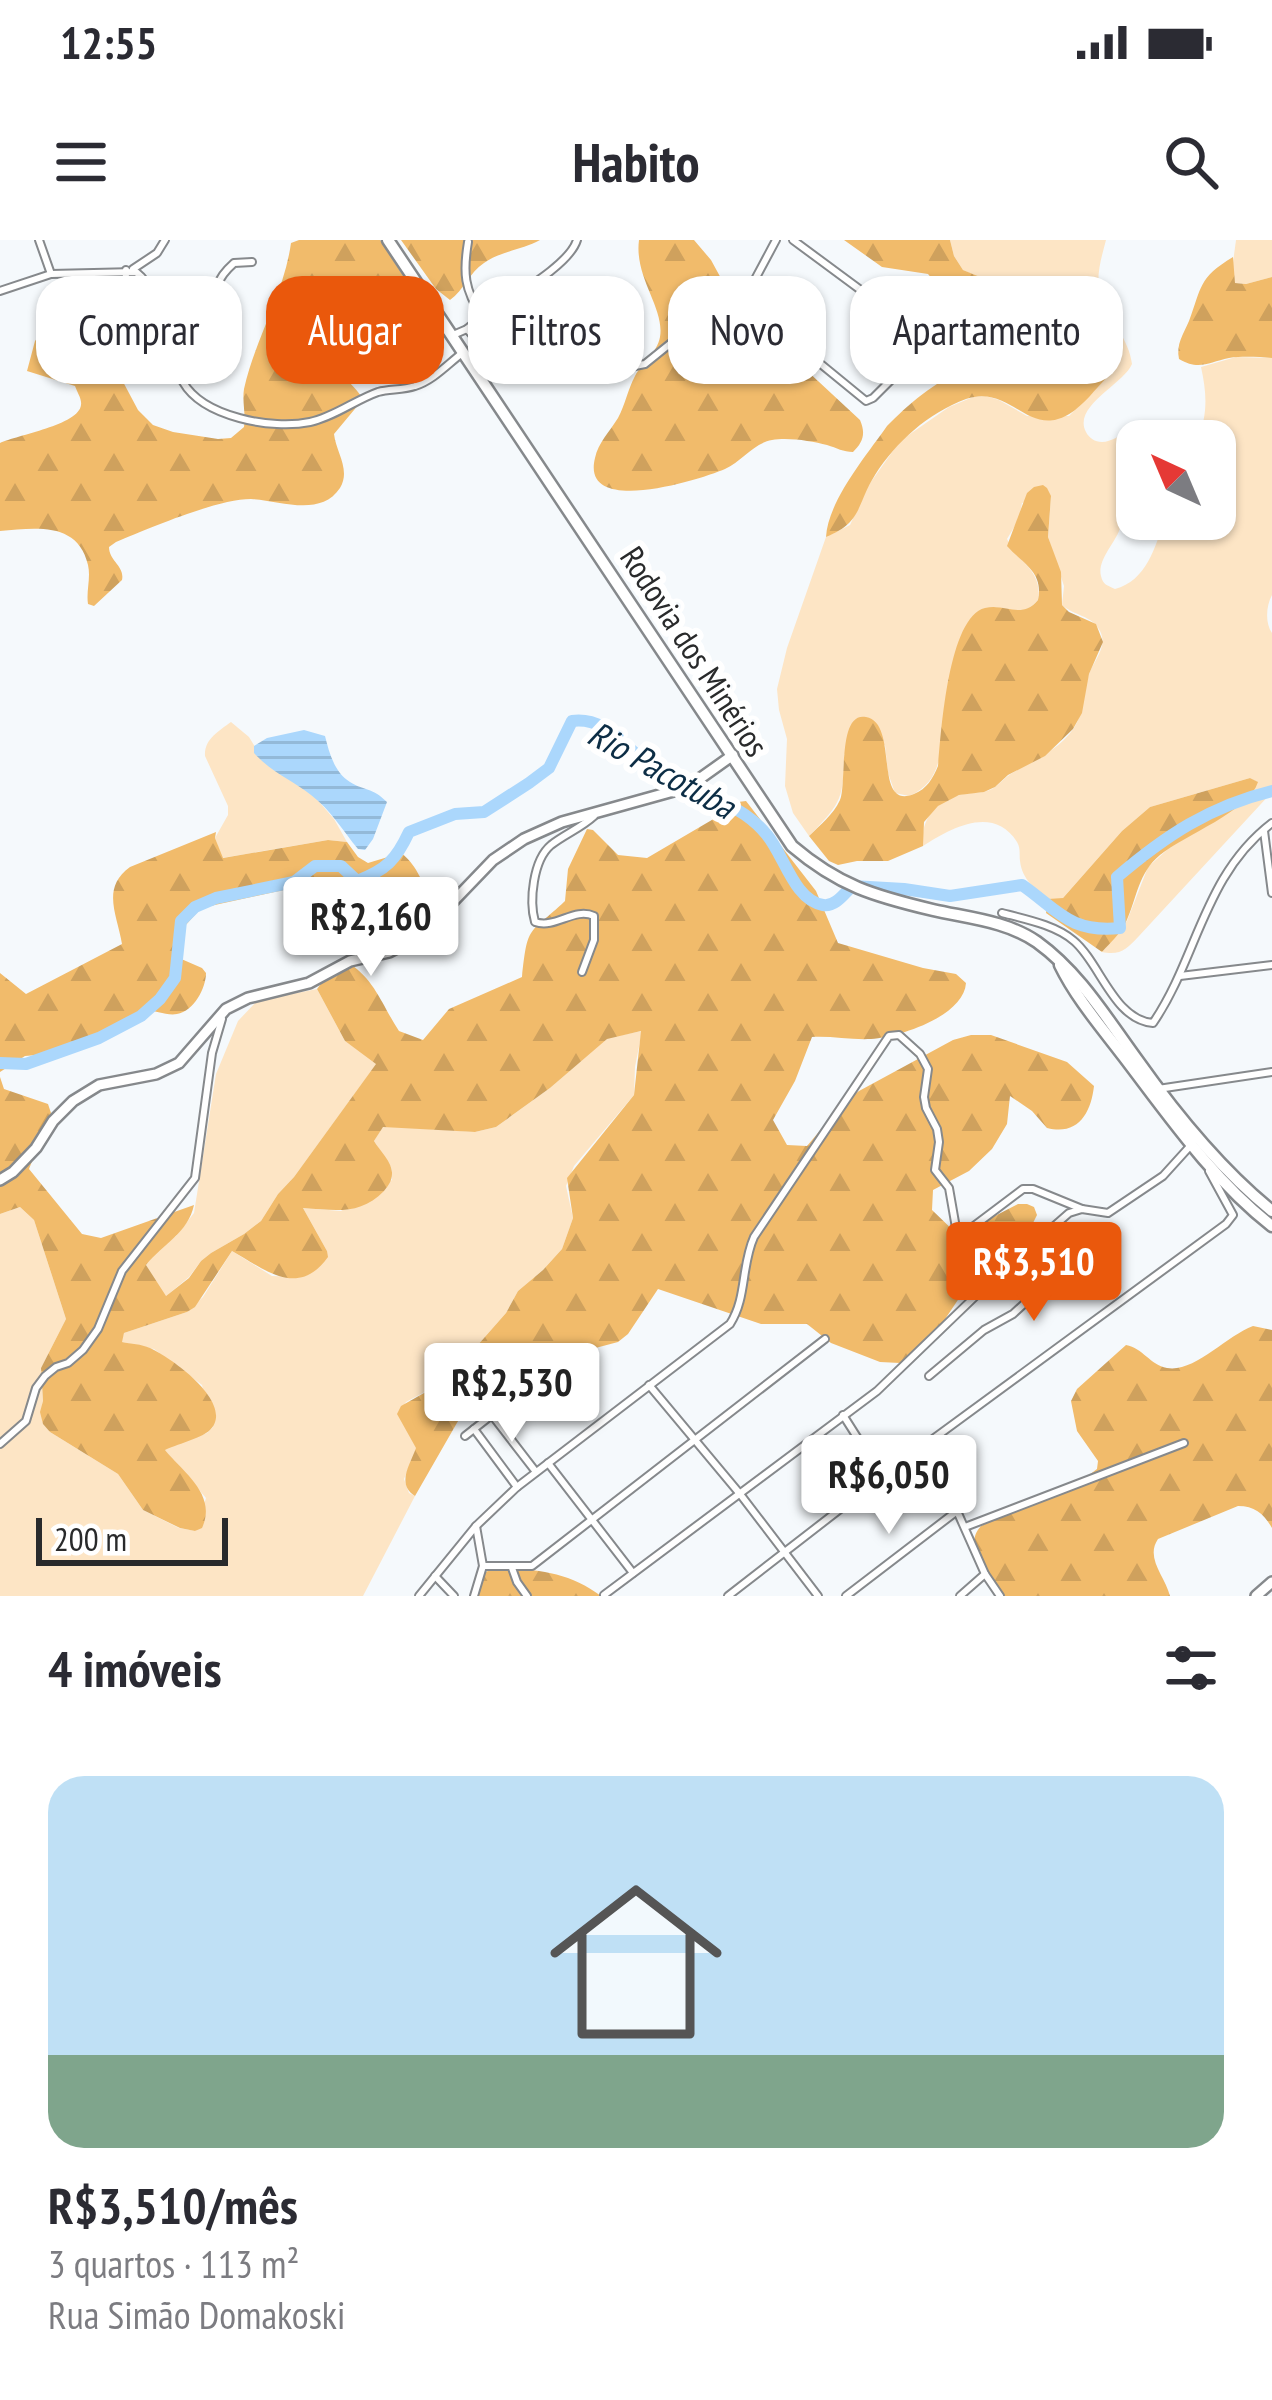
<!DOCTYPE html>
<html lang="pt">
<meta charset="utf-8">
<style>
:root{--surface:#fff;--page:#f2f2f3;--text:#2b2b33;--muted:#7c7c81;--accent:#ea580c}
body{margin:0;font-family:"PT Sans Narrow",sans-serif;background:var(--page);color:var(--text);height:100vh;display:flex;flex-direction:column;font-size:45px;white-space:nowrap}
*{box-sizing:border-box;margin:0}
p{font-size:39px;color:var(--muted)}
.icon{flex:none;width:66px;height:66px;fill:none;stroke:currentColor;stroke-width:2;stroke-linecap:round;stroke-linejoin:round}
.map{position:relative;height:1356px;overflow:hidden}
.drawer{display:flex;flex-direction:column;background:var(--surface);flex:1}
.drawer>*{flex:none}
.guide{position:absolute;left:36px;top:36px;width:1200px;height:108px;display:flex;gap:24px}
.needle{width:78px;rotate:316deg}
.fabs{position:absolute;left:1116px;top:180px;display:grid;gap:24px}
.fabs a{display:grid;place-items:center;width:120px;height:120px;border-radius:24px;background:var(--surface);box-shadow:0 3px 9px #0004;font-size:60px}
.scale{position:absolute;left:36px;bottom:30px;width:192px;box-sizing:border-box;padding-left:12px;border:6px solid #292a2b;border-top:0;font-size:33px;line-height:42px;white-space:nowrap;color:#292a2b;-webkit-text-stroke:9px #fff;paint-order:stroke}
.price{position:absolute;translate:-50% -102px;padding:0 27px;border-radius:12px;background:#fff;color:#222;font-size:39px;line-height:78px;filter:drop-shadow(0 3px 6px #0008)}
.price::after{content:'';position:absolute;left:50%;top:72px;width:36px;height:27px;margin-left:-18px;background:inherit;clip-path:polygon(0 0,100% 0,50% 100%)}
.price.selected{background:var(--accent);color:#fff}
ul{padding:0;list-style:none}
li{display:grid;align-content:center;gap:24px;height:636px;padding:0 48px}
li span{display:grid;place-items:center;height:372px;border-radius:36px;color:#555}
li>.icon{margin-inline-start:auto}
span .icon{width:216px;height:216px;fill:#fffc;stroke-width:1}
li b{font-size:51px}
h2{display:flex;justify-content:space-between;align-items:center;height:144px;padding:0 48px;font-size:51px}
.tag{padding:0 42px;border-radius:36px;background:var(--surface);box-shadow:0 3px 9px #0004;font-size:42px;line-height:108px}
.tag.selected{background:var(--accent);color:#fff}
.status{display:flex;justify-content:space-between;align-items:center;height:84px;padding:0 60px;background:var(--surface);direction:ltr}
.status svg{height:33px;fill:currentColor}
header{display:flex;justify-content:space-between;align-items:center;height:156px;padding:0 48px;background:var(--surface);font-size:54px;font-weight:700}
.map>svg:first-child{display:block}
.green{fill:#fde5c5}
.forest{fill:url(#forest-firs)}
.water{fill:url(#water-rules)}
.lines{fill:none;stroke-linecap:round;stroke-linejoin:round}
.river{stroke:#abd7fc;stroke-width:12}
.street-casing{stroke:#86898c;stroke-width:10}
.secondary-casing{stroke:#86898c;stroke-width:14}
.primary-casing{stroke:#86898c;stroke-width:15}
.street{stroke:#fff;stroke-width:6}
.secondary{stroke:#fff;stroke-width:9}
.primary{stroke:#fff;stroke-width:10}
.labels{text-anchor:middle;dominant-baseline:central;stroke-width:12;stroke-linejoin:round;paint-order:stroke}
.street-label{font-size:33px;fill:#292a2b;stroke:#fff}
.water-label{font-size:36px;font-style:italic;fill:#0c2d45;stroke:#fff}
</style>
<div class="status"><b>12:55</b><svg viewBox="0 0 49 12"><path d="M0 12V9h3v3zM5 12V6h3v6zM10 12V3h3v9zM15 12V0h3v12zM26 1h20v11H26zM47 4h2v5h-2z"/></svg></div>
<header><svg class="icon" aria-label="menu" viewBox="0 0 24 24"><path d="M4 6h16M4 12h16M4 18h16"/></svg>Habito<svg class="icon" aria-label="search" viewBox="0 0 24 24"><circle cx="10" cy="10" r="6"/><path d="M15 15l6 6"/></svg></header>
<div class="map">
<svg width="1272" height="1356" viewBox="0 0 1272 1356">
<defs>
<pattern id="forest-firs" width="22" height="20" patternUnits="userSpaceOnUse" patternTransform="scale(3)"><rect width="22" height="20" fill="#f1bb6b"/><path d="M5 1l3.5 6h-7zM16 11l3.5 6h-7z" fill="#cfa15d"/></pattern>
<pattern id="water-rules" width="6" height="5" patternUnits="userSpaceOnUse" patternTransform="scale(3)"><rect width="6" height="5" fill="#abd7fc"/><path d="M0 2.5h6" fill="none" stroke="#93b9d8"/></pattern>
</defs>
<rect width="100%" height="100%" fill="#f5f9fc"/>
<!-- green -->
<g class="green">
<path d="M950,0H1106C1101,19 1094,41 1102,60C1111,83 1129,99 1132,124C1124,144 1072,166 1086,192C1089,198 1095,202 1102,202C1111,202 1121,195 1129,190L1137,193C1136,223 1131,262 1119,291C1114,304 1097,321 1101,336C1103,345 1107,345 1115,349C1146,341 1156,307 1164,279H1215V201H1197C1208,175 1207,154 1201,127L1236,117L1272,118V355C1266,366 1265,383 1272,393V552L1139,696C1127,709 1120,716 1102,712L1127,681L1148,627L1168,609L1210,582L1257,542L1250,538L1150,567L1122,591L1062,659H1048C1034,648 1022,639 1020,621C1019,614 1021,609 1017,602C993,564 950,589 923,606C920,578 937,559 964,554C974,552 982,554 992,549C1000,544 1006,536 1014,532C1036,518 1058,511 1074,488C1085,471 1083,453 1089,434C1094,420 1108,407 1100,391C1092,375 1074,376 1062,365L1064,346L1048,297L1051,256L1022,263L1019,279L1007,299C1018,323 1043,330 1038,360C1025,375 1013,371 995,367C981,390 961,414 951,439C935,477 956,537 909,556L895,553L888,533L885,505L844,514C844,560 840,564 809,596L793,573L785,546L787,499L779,470L777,449L787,408L826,297L850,285L868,246L900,201L949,167L973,157L986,156L999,160L1027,176H1069L1110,134L1114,110C1071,64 1017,57 963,30L954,16Z"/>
<path d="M1236,0H1272V37L1246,44L1235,43L1232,30Z"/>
<path d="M231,482L249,497L260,515L315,557L334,579L347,602L328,600L222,618L215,598L228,575V566L205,516C204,499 219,491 231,482Z"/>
<path d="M317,749L345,801L377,823L294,937L278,954L261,981L244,994L211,1013L201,1021L189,1037L165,1057L146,1025L161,1007L176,996L194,973L216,834L238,781L257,761Z"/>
<path d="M642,791L635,827L634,855L574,926L566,946L573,978L562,1009L543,1030L518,1051L506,1073L447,1140L406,1162L398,1174L417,1208L404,1239L409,1253L415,1256L363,1356H0V974L20,967L34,980L66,1079L41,1128L43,1161L41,1172L50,1192L118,1234L143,1270L179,1288L196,1291L206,1258L164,1209L207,1193L213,1187L202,1145L154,1109L121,1102L124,1093L187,1072L203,1057L232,1011L272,1036L297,1037L327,1011L303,968L341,971L392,940V929L374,901L383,886L475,892L496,887L550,848L607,798Z"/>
</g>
<!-- forest -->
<g class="forest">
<path d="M299,0H380L441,94L443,107L441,115L433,118C418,109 412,92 397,83L347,90L335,95L327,110C331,132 349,138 361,156L359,164L334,194C336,212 351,230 340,248C320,278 279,260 251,259C217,259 150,288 116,302L109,307C109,321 125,326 122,340L94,366L88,364C86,351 91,338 88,325C78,281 35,288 0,291V203C17,195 79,185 81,165C82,159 77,152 75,146L27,131L35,101L41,93L50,92L110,125L121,138L138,170L153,185L173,192L218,199L231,198L244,187C246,174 242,162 244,149C255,99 284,54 291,3Z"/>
<path d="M401,0H540C522,10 501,11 484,23C469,33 464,50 450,60L436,49Z"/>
<path d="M639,0H694L711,20L735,64L860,180C866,194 863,202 853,212C843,212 837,208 827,205C812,201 788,197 772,200C754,203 742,221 725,229C702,239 580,278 595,218C598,203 610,191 618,178C625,165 628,149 635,136C642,123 657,113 660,97C665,68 634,38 639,0Z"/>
<path d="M844,0H950L954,16L963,30L1067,73L1026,85L996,82L953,64L928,34L882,27Z"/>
<path d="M1233,17L1235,43L1246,44L1272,37V118C1258,117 1243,116 1229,118C1209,122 1199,131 1179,119C1176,104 1183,95 1189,81C1202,47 1198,38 1233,17Z"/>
<path d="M1071,74C1089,86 1110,99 1118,119C1112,134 1100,144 1090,156C1033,218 1018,141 966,159C928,173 896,202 875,235C856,265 863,282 826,297C828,261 866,216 887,186C907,166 936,139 964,132C1002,123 1074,152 1092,99Z"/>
<path d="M1043,245L1047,248L1051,256L1048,297L1061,332L1062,365L1069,372L1096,384L1103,402L1089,434L1082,473L1073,489L1045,516L1008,535L995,547L984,552L959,555L938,566L924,582L923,606L888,621H857L838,625L829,621L809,596C820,585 833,575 840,560C847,544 837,471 866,477C900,483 872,571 914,554C927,549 933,538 938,526C941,493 948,377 985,368C1006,363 1021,380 1038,360C1044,332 1023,324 1007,306L1027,253L1034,247Z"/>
<path d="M1250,538L1258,542C1249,571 1185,595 1160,615C1138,633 1137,658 1126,682C1120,694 1110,703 1102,712L1046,673L1048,659L1063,658L1122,591L1150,567Z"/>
<path d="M746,561L816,651L838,703L923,728L956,734L966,743C964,776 900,797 871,799C851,800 832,796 812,797L795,841L773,880L787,905L807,906L844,862L859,851L953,800L971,795H991L1067,822L1094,846C1091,873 1078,896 1047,888L1032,871L1010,856L1007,884L992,909L969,931L933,950L932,970L958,995L1018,964H1027L1034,967L1037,975L1033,983L980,1027L925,1109L915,1118L900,1123L880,1122L831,1103L807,1084H761L658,1049L628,1094L618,1102L588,1110L557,1140L534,1144L506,1130L481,1141L415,1256C396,1244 410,1225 416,1208L397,1174L401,1166L447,1140L506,1073L518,1051L543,1030L562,1009L573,978L567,938L634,855L641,791L607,799L550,848L496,887L475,892L383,887L374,901C380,911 393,923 392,934C392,941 388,946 384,951C360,976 334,970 303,968L327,1011L328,1017C298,1059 264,1029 232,1011L195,1067L187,1072L124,1093L122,1102C131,1104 141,1104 150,1108C170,1117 238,1164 209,1191C201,1198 175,1205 165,1210C185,1234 217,1255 202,1288L195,1291L180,1288L143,1270L118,1234L50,1192L43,1184L40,1172L43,1161L41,1128L66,1079L34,980L20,967L0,974V837L4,849L48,864L51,873L29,929L82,994L101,998L194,965C188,993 164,1003 146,1025L166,1056L189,1038L201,1021L211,1013L244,994L261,981L278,954L294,937L376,824L345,801L317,749L331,730L350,724C375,740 383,767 399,791L423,800L449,769L522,737C528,683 528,696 565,661L568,629L587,589L593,590L618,615L647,618L722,574L738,562Z"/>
<path d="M216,592L215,598L223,618L328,600L347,602L358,617L368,623L401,613C414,622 425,643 427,659L420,665L354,661L316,643L201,668L176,696L179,718L202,728L206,733C206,748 194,771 177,774C167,776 155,770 145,770L78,808L60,813L25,816L0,832V733L26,754L122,704C117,674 101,648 130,627Z"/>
<path d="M1253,1086L1272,1090V1288C1264,1274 1255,1266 1238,1266L1158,1299C1145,1318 1165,1336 1170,1356H1002C990,1337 961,1307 981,1286L1085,1238L1097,1229L1098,1221L1077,1191L1071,1161L1077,1149L1126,1105C1143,1108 1150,1125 1167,1128C1194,1133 1226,1096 1253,1086Z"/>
<path d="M493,1328C534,1329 568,1331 601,1356H470L486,1332Z"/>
</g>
<!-- water -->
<path class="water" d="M304,490L325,496C329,512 334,532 350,542C364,551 372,547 387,562L373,599L365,610L358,609C343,591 331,570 311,555C292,540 271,532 254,513V506L267,498Z"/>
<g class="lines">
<!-- river -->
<path class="river" d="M0,823L26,824L99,798L141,776L160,759L175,738L181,681L195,667L216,658L294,642L315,626H341L357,641C386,630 396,620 409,592L455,574L484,572L529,543L549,528L572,481C610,476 627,514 657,529C668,535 681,537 692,543C697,546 701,550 707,553C730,566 750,574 767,595C784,615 794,660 823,665C835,667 844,654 852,646L904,649L950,656L1022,645C1058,670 1069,693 1120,688L1117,637C1165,596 1210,566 1272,551"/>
<defs>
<g id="street">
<path d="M39,0L51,34"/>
<path d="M793,0L889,71L920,88L955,94"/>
<path d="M468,2C463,32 464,50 482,76"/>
<path d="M133,29L157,13L165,0"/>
<path d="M0,51L51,34L136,32C164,53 164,110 183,142C203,177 272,190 310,182C334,177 355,160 378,152C390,149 403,150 415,146C432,141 447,125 461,114"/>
<path d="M740,58L866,161L873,158L900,131L934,111L987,72L1023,87L1049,105"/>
<path d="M467,89C493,66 568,30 577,0"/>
<path d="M163,90L213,82L219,74C216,48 214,41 234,23L252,22"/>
<path d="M453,95L467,89L488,113L513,127L566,123L615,130L645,124L702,78L740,58L752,45L776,0"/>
<path d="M124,103L126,30"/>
<path d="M1264,591L1272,653"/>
<path d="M1002,673C1025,679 1056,685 1074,701C1100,723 1114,780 1153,783C1198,717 1203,636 1272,583"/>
<path d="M582,732L594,700V676C574,667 556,689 535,682C529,661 533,620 551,605C565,594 581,588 594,576"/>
<path d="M1180,736L1272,725"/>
<path d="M1158,849L1272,832"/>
<path d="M929,1136L984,1090L1013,1074L1051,1039L1052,1035L1027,1009"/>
<path d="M649,1145L740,1254L818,1356"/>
<path d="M475,1153L536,1232"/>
<path d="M843,1175L862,1205L888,1232"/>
<path d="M474,1189L517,1247"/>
<path d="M465,1196L493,1174L515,1162"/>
<path d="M0,1204L26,1181L36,1148L45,1136L56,1127L68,1123L83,1110L98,1089L122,1031L195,938L212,813L222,779"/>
<path d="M919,1211L957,1271L985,1334L1000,1356"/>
<path d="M548,1223L633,1333"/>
<path d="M965,1287L1184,1203"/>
<path d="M483,1326H532L825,1099"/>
<path d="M512,1328L517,1342L527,1356"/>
<path d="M435,1336L454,1356"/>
<path d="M604,1355L877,1151L987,1045L1069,973L1082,969L1108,973L1163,936L1192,904"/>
<path d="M419,1356L476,1286L517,1247L730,1084C747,1058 741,1026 754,997L889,796L899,795L920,814L928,829L924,857L926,868L937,889L939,902L935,930L949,948L956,988L960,993L966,992L1023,949H1033L1082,969"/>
<path d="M474,1356L483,1326L476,1286"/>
<path d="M728,1356L888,1232L1226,984L1233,975L1209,931"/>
<path d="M846,1356L957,1271"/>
<path d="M960,1356L985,1334"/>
</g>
<g id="secondary">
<path d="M0,940L13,932L36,908L53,881L73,861L99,845L156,834L179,823L226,769L248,758L309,743L350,721L389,712L414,699L444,671L493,620L524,599L562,582L688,547L733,515"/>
<path d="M1256,1356L1272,1342"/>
</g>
<g id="primary">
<path d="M388,0L792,606C839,646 874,656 933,670C968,678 1007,681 1037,702C1080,733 1107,779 1138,821C1177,876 1220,929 1272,971"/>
<path d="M1060,725C1076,758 1102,788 1124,817C1169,876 1213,940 1272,986"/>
</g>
</defs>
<!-- street casing -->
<use href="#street" class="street-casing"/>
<!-- secondary casing -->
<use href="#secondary" class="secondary-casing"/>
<!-- primary casing -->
<use href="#primary" class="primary-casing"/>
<!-- street -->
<use href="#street" class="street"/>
<!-- secondary -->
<use href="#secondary" class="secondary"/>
<!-- primary -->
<use href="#primary" class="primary"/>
</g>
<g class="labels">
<!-- street labels -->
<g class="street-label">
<text transform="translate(695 411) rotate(57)">Rodovia dos Minérios</text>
</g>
<!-- water labels -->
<g class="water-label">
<text transform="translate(662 529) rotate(29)">Rio Pacotuba</text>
</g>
</g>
</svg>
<div class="fabs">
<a><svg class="needle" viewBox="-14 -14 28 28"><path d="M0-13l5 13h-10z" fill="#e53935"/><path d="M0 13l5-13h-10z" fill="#7c7c81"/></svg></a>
</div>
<div class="scale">200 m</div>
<b class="price" style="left:371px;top:739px">R$2,160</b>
<b class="price selected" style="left:1034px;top:1084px">R$3,510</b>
<b class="price" style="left:512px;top:1205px">R$2,530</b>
<b class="price" style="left:889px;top:1297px">R$6,050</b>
<div class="guide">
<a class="tag">Comprar</a>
<a class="tag selected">Alugar</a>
<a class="tag">Filtros</a>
<a class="tag">Novo</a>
<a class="tag">Apartamento</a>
</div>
</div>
<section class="drawer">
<h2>4 imóveis<svg class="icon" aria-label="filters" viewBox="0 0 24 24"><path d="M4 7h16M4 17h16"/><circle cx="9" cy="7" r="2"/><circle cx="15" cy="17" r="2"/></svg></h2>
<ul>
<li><span style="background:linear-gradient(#bfe0f5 75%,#7fa58c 0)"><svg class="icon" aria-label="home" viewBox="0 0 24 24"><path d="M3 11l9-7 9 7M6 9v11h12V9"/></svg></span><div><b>R$3,510/mês</b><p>3 quartos · 113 m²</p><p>Rua Simão Domakoski</p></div></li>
</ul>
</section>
